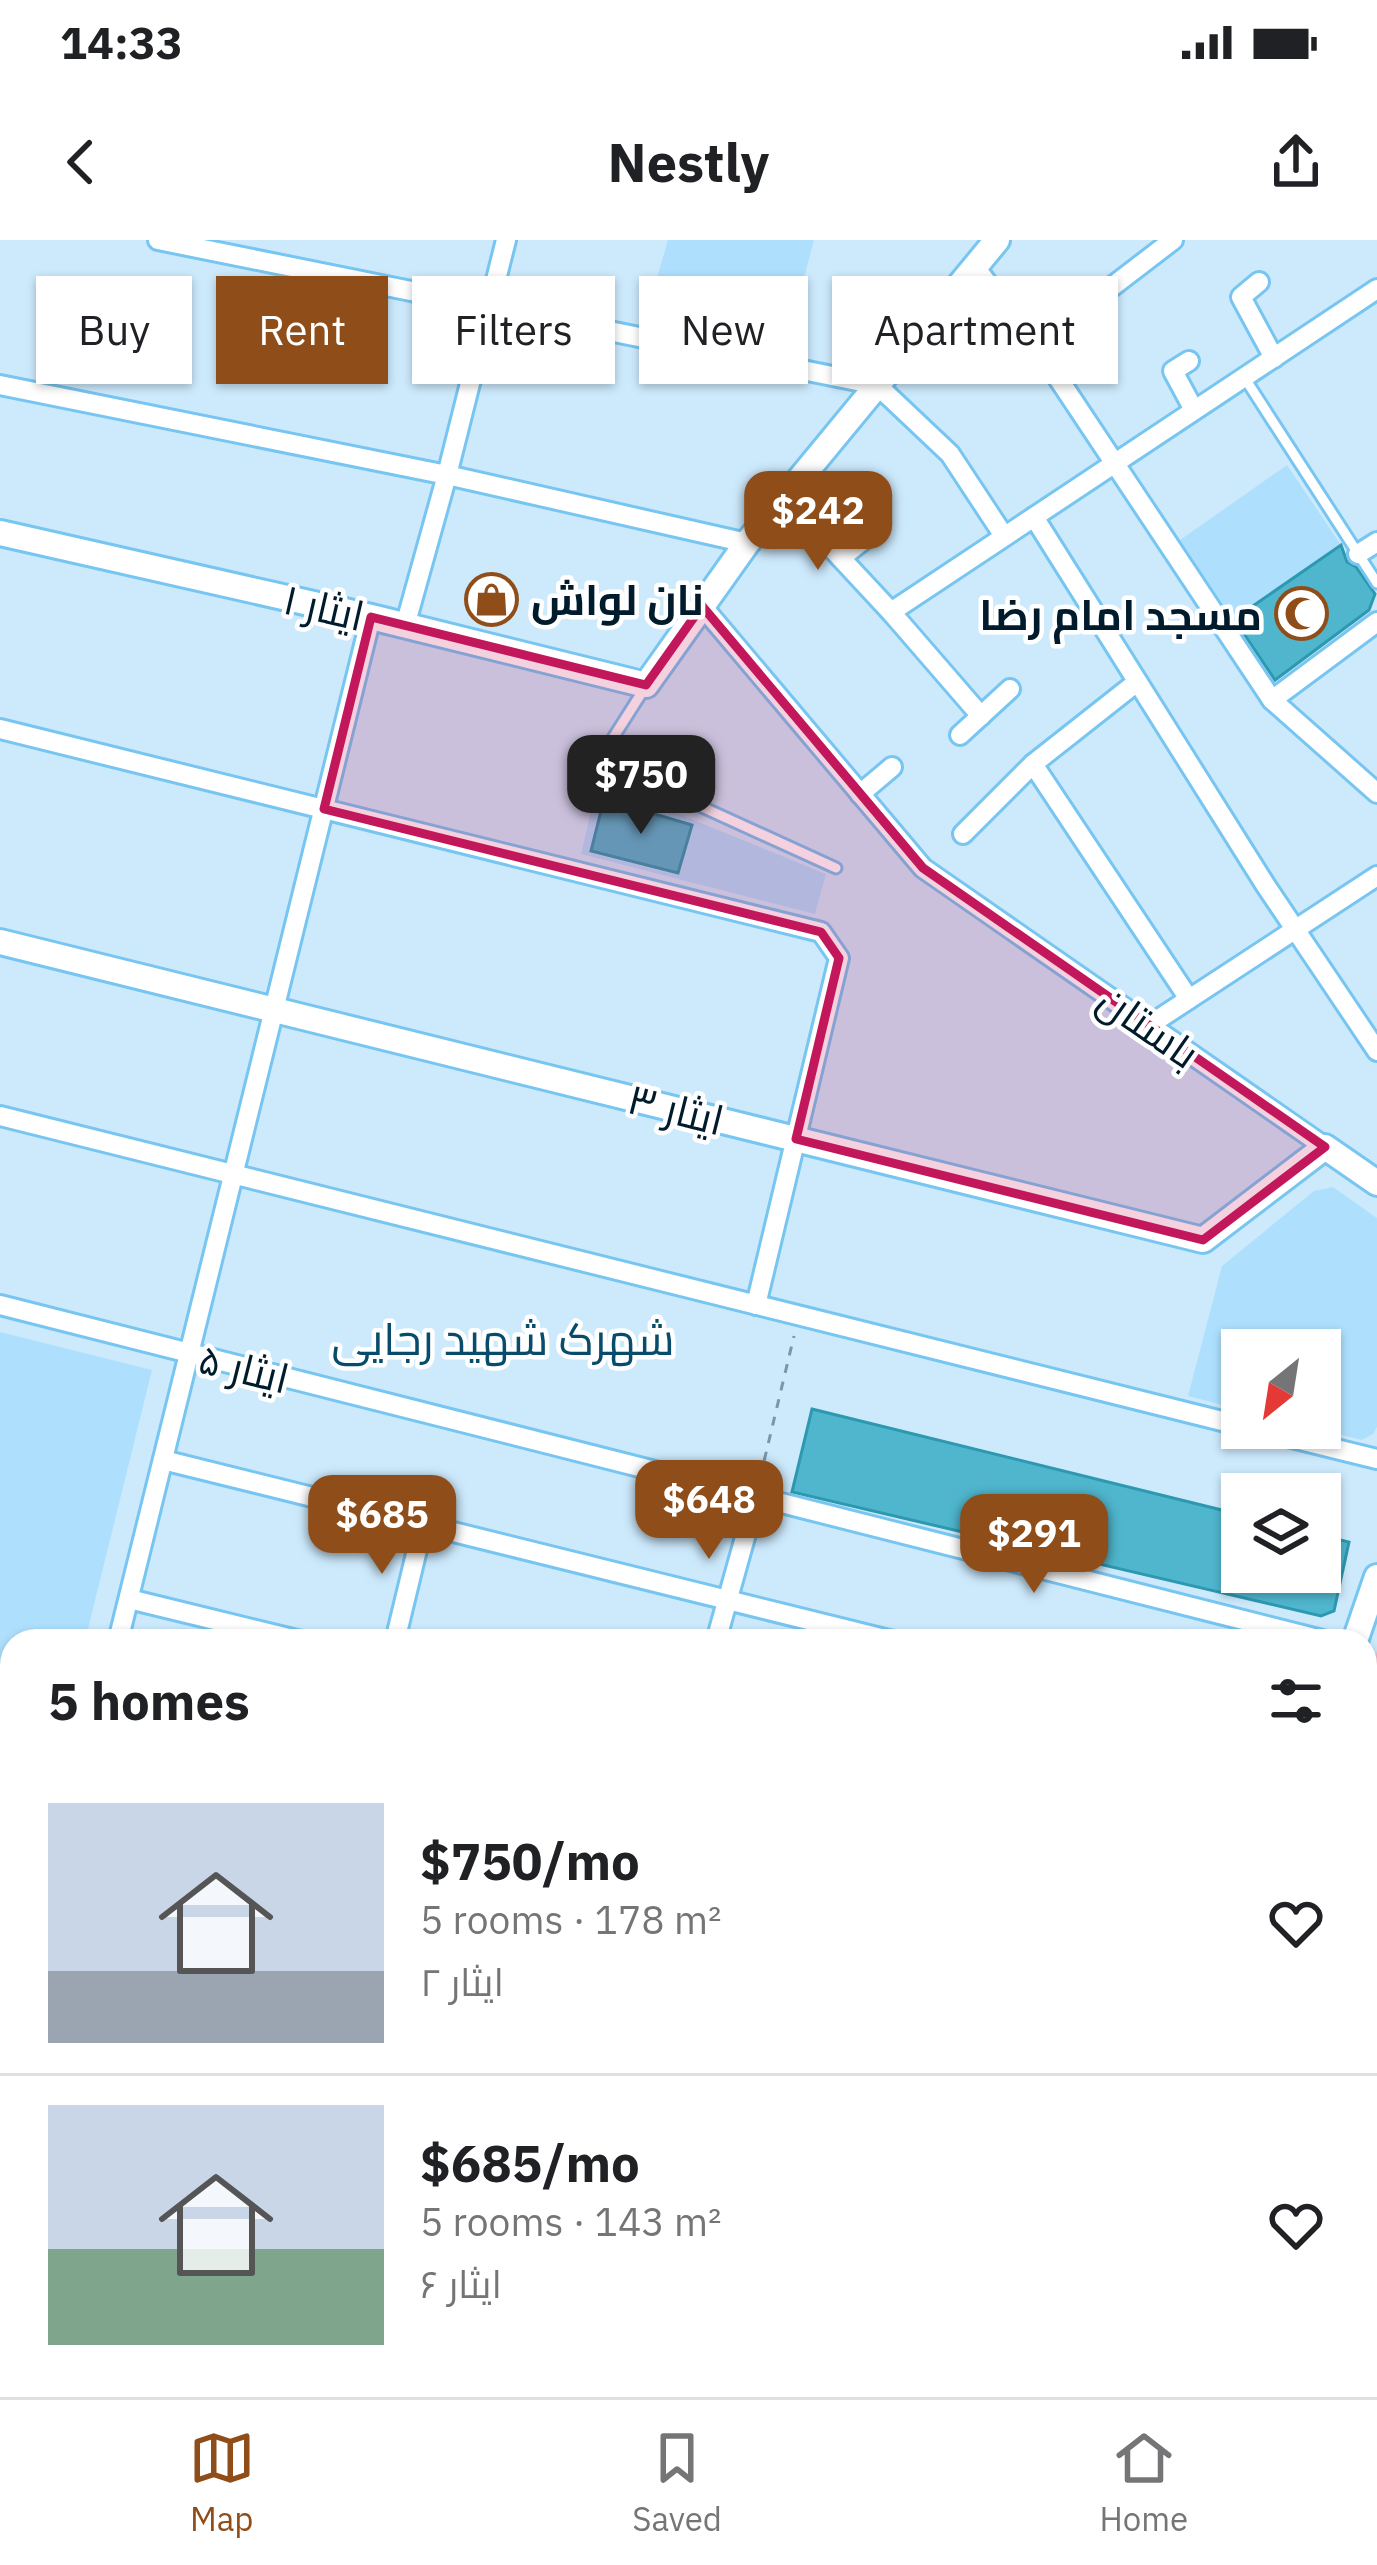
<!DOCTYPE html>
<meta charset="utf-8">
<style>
:root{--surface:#fff;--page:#f2f2f2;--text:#202124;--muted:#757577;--line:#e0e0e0;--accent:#8f4e19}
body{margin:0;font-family:"IBM Plex Sans",Cairo,sans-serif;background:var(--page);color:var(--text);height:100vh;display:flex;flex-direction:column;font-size:45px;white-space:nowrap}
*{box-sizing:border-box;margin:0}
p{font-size:39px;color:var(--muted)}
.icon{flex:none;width:66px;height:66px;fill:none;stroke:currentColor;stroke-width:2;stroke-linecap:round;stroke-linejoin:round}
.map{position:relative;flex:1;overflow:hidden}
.panel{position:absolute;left:0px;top:1389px;width:1377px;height:768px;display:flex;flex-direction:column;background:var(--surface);border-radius:36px 36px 0 0;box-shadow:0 3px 9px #0004}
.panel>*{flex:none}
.hud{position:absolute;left:36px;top:36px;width:1305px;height:108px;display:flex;gap:24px}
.needle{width:78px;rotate:210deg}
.fabs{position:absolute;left:1221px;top:1089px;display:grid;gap:24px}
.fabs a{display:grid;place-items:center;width:120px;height:120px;border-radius:0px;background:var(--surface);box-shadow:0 3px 9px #0004;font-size:60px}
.price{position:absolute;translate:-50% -102px;padding:0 27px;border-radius:24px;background:var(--accent);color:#fff;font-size:39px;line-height:78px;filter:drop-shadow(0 3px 6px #0008)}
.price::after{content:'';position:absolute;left:50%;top:72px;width:36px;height:27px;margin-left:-18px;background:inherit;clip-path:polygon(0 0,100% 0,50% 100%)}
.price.selected{background:#222;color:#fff}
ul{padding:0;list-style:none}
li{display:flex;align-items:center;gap:36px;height:300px;padding:0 48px}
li+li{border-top:3px solid var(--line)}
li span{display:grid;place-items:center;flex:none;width:336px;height:240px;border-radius:0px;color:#555}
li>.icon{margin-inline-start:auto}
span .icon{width:144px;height:144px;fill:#fffc;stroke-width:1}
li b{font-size:51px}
h2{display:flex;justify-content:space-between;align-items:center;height:144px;padding:0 48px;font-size:51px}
.tag{padding:0 42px;border-radius:0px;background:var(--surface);box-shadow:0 3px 9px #0004;font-size:42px;line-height:108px}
.tag.selected{background:var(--accent);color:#fff}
.status{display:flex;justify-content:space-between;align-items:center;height:84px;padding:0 60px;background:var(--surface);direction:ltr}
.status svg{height:33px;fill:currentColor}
header{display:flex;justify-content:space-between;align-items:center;height:156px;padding:0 48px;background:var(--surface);font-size:54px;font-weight:700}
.dock{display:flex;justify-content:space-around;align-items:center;height:168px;border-top:3px solid var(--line);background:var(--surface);font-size:33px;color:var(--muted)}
.dock a{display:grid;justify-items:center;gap:6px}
.dock .selected{color:var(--accent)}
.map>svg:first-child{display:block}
.built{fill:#aee0fe}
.green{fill:#f7c2d5}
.building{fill:#4fb6cd;stroke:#2c99b0;stroke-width:3}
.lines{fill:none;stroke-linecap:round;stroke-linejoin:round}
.service-casing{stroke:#77c5f1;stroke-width:15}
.pedestrian-casing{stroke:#77c5f1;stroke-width:20}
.minor-casing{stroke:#77c5f1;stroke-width:24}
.tertiary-casing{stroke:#77c5f1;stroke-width:30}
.secondary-casing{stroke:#77c5f1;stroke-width:33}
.trunk-casing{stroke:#77c5f1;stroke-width:36}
.path{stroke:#7a96a8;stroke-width:3;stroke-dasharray:9 9;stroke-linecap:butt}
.service{stroke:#fff;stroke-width:9}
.pedestrian{stroke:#fff;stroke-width:14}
.minor{stroke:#fff;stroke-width:18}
.tertiary{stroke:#fff;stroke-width:24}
.secondary{stroke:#fff;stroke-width:27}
.trunk{stroke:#fff;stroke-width:30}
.marked{fill:#c2185b;fill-opacity:0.2;stroke:#c2185b;stroke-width:9;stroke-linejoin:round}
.labels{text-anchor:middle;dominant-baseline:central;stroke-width:9;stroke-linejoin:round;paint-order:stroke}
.poi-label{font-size:42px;font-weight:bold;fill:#001b2c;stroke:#fff;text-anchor:start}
.street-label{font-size:42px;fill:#001b2c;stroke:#fff}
.neighbourhood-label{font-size:45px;fill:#084c6b;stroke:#fff}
</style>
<div class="status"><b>14:33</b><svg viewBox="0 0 49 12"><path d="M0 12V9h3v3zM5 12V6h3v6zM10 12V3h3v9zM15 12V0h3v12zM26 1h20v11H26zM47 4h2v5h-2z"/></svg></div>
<header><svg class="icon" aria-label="back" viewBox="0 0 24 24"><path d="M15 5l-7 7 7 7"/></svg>Nestly<svg class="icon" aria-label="share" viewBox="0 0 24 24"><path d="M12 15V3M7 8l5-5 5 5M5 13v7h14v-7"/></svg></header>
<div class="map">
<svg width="1377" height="2157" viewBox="0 0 1377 2157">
<rect width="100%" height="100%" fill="#cdeafd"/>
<!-- built -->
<g class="built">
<path d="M668,0H814L803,42L772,36L757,106L643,86Z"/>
<path d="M1287,225L1341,305L1233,379L1180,300Z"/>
<path d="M598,541L826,634L815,674L581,614Z"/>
<path d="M1333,947L1377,978V1187L1373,1194L1362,1200L1314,1188H1320V1110H1242V1170L1188,1156L1222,1026L1314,951Z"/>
<path d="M0,1092L152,1130L85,1401H12V1465L0,1462Z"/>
</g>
<!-- green -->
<path class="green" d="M1377,1411V2025L1365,2021V1446Z"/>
<!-- building -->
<g class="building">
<path d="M1341,305L1347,322L1356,327L1375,354L1369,370L1275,440L1234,379Z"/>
<path d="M604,559L692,585L678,633L591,611Z"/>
<path d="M812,1169L1242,1275V1332H1320V1295L1349,1302L1334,1371L1321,1376L792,1252Z"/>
</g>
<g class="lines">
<defs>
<g id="service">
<path d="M1244,137L1377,343"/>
<path d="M646,446L599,520L836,628"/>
<path d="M1365,2036L1377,2039"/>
</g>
<g id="pedestrian">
<path d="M1365,1879L1377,1874"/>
<path d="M1367,2027L1377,1995"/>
</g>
<g id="minor">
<path d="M158,0L877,145L950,214L1004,296"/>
<path d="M974,26L1036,105L1272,460L1377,553"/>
<path d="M1259,42L1241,57L1274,118"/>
<path d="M1036,105L1173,0"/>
<path d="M1189,121L1173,131L1194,170"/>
<path d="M0,145L447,235L747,303"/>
<path d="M784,257L891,372L981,476"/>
<path d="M1034,277L1266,646L1377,811"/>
<path d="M1358,314L1377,302"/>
<path d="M841,318L876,290"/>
<path d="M702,366L923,628L1325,907"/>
<path d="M891,372L1377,49"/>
<path d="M405,386L447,235L506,0"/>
<path d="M1272,460L1377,382"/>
<path d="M0,489L821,692L839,718L756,1065"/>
<path d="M960,495L1010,449"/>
<path d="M1033,524L1189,759"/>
<path d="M860,554L892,527"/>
<path d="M963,594L1033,524L1137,442"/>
<path d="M1148,786L1377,636"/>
<path d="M0,876L1242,1186"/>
<path d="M0,1065L1326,1401"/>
<path d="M1251,1188L1377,1219"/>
<path d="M163,1220L893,1401"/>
<path d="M129,1359L301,1401"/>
<path d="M118,1401L371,377"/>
<path d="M395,1401L423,1285"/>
<path d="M716,1401L756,1258"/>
</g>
<g id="tertiary">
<path d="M0,293L371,377L646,445L747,303L997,0"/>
<path d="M0,702L1203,1000L1325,907L1377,943"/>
<path d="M1355,1401L1377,1337"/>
<path d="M0,1988L12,1991"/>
</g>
<g id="secondary">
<path d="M595,2145L640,2157"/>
<path d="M26,2157L29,2145"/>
</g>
<g id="trunk">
<path d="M0,1723L12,1726"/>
<path d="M0,1789L12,1792"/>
<path d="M1365,2080L1377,2083"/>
<path d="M1365,2144L1377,2147"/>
</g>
</defs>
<!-- service casing -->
<use href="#service" class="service-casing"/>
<!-- pedestrian casing -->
<use href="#pedestrian" class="pedestrian-casing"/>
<!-- minor casing -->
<use href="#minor" class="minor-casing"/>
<!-- tertiary casing -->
<use href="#tertiary" class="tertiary-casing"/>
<!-- secondary casing -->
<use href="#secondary" class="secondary-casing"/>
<!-- trunk casing -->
<use href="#trunk" class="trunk-casing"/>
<!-- path -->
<g class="path">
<path d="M760,1238L794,1096"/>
<path d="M0,1686L12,1690"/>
<path d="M1205,2157L1206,2145"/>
</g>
<!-- service -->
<use href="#service" class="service"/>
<!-- pedestrian -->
<use href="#pedestrian" class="pedestrian"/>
<!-- minor -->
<use href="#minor" class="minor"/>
<!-- tertiary -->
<use href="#tertiary" class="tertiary"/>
<!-- secondary -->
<use href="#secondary" class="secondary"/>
<!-- trunk -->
<use href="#trunk" class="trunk"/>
</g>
<!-- marked area -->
<path class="marked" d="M702,366L923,628L1325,907L1203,1000L796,899L839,718L821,692L324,569L371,377L646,445Z"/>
<!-- icons -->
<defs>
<symbol id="shop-ring" viewBox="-11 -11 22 22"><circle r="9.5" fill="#fff" stroke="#8f4e19" stroke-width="1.5"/><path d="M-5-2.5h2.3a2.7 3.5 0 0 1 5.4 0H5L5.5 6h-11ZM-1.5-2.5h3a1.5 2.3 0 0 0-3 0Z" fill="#8f4e19"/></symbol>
<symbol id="mosque-ring" viewBox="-11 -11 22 22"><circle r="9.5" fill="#fff" stroke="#8f4e19" stroke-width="1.5"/><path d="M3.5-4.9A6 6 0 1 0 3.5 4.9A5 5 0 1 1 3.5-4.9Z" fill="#8f4e19"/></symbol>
</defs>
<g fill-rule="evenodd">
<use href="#shop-ring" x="462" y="330" width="59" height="59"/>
<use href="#mosque-ring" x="1272" y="344" width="59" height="59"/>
</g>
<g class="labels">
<!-- poi labels -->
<g class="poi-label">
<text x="531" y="359">نان لواش</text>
<text x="1262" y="374" text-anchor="end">مسجد امام رضا</text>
</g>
<!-- street labels -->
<g class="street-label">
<text transform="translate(324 367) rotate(13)">ایثار ۱</text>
<text transform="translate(1149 786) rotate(35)">باستان</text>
<text transform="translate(676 869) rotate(14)">ایثار ۳</text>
<text transform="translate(244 1128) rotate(14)">ایثار ۵</text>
</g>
<!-- neighbourhood labels -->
<g class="neighbourhood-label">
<text x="503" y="1098">شهرک شهید رجایی</text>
</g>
</g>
</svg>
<div class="fabs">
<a><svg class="needle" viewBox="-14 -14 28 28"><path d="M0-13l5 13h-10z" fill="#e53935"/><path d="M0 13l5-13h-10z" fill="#757577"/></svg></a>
<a><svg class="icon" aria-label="layers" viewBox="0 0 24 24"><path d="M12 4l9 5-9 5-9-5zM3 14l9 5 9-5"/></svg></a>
</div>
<b class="price" style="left:818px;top:333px">$242</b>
<b class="price selected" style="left:641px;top:597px">$750</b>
<b class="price" style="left:709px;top:1322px">$648</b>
<b class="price" style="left:382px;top:1337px">$685</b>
<b class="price" style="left:1034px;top:1356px">$291</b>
<div class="hud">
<a class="tag">Buy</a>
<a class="tag selected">Rent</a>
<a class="tag">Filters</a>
<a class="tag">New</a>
<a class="tag">Apartment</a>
</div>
<section class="panel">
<h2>5 homes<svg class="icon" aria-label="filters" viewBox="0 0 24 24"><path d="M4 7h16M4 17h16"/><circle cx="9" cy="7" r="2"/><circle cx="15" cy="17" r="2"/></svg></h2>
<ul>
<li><span style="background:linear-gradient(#c9d6e8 70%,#9aa5b1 0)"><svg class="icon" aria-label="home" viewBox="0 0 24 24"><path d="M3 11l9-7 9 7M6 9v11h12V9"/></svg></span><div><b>$750/mo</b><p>5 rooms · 178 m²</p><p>ایثار ۲</p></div><svg class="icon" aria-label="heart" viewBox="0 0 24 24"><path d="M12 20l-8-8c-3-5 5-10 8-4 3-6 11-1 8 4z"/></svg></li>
<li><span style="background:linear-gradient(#c9d6e8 60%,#7fa58c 0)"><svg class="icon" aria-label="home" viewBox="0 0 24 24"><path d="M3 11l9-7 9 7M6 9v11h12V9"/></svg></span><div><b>$685/mo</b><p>5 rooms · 143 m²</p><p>ایثار ۶</p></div><svg class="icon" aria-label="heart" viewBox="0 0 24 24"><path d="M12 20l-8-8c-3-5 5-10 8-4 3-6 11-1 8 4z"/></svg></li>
</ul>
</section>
</div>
<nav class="dock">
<a class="selected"><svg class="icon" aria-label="map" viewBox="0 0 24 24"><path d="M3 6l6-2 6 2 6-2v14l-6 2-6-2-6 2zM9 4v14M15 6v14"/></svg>Map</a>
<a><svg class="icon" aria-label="saved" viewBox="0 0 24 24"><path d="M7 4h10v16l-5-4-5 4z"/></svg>Saved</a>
<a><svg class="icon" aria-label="home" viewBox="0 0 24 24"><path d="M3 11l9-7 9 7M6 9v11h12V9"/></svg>Home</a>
</nav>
